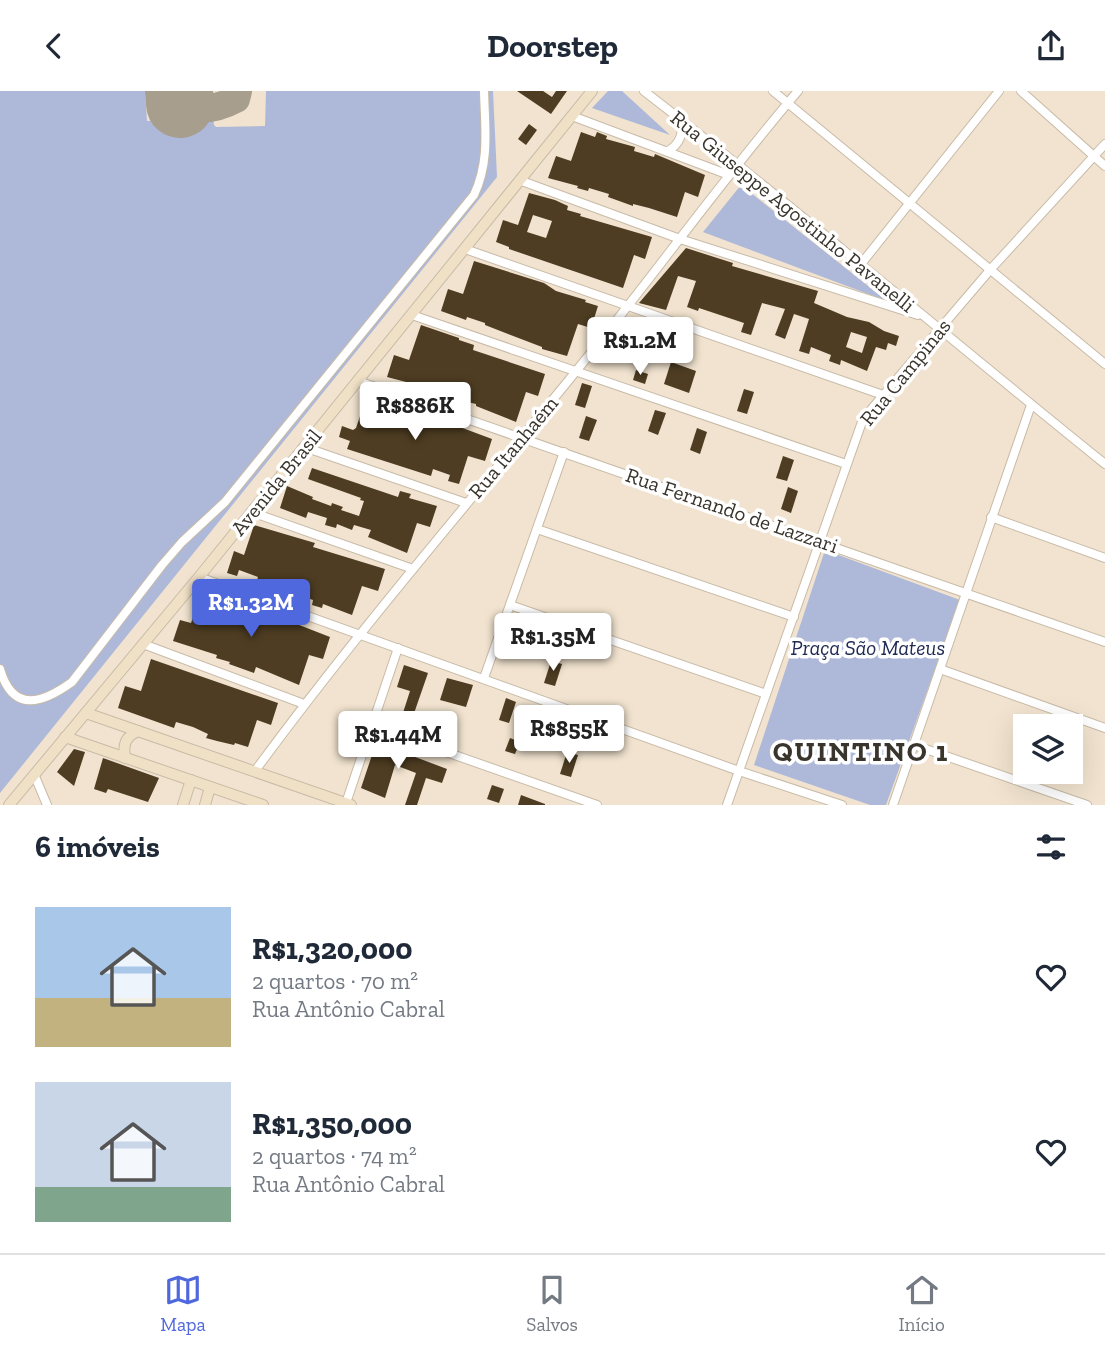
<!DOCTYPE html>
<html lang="pt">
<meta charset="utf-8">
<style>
:root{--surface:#fff;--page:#f2f2f3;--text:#1f2937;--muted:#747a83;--line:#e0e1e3;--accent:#4f68dd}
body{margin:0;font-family:"Zilla Slab",serif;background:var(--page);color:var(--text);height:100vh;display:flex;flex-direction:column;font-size:26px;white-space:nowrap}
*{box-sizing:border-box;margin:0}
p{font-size:23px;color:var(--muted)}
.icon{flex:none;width:38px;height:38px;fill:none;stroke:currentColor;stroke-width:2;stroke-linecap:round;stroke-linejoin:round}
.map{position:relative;height:714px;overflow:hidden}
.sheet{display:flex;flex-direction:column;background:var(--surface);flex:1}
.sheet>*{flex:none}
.fabs{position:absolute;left:1013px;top:623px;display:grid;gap:14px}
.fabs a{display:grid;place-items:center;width:70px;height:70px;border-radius:0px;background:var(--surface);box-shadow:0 7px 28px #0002;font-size:35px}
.price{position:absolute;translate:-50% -60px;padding:0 16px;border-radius:7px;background:#fff;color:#222;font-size:23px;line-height:46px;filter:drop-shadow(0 2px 4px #0008)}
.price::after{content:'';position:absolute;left:50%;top:42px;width:21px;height:16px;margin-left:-10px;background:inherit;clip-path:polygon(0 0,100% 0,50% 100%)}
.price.on{background:var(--accent);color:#fff}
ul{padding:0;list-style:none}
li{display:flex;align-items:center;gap:21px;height:175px;padding:0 35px}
li span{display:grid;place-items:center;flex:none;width:196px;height:140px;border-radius:0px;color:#555}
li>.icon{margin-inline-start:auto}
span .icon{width:84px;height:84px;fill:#fffc;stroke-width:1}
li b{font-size:30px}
h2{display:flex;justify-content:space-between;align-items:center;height:84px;padding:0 35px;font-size:30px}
header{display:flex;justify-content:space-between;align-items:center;height:91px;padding:0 35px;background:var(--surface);font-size:32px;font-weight:700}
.menu{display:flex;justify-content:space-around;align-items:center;height:98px;border-top:2px solid var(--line);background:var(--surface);font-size:19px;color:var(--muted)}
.menu a{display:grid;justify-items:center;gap:4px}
.menu .on{color:var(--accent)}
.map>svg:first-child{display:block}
.green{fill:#aeb9d9}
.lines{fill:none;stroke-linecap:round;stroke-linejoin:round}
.taxiway{stroke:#a89e8e;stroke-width:28}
.runway{stroke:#a89e8e;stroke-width:68}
.building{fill:#4e3d22;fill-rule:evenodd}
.street-casing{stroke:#c8bba7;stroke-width:10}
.secondary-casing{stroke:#c8bba7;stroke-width:12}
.street{stroke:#fff;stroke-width:8}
.secondary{stroke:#efe0c6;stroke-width:10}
.labels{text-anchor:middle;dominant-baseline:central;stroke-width:7;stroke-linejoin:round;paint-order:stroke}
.street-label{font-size:21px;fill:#39342c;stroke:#fff}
.park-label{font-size:21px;font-style:italic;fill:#202b55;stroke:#fff}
.district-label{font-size:28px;font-weight:bold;letter-spacing:2px;fill:#39342c;stroke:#fff}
</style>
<header><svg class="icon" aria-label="back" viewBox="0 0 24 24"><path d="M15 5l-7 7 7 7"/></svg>Doorstep<svg class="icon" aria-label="share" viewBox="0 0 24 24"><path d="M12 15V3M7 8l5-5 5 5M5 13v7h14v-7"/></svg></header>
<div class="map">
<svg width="1105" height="714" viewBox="0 0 1105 714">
<rect width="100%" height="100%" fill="#f1e3cf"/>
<!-- green -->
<g class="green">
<path d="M0,0H145L147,30L213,26L214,34L216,36L265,35L266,0H493L497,86L0,702Z"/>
<path d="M608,0H622L670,44L592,17Z"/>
<path d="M741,94L887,210L703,141Z"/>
<path d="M825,459L960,509L886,714H870L754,674Z"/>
</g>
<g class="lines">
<!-- taxiway -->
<path class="taxiway" d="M164,0C184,22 210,22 236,8L238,0"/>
<!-- runway -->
<path class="runway" d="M179,0L180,13"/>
</g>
<!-- building -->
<g class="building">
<path d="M517,0H543L552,6L556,0H567L551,23Z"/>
<path d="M529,33L537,39L526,54L518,48Z"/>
<path d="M581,41L595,46L597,41L607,45L606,48L635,56L634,60L654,66L655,63L705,84L698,106L685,101L677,126L649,117L633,113V115L608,106L609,103L589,97L588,100L577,97L578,95L548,87L556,65L571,70Z"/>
<path d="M529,102L555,109L568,115L567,119L581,123L580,125L652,146L645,168L634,164L623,197L509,158V156L496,151L503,129L518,134ZM533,124L552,130L546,147L527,141Z"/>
<path d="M686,157L733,172L732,175L818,200L814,212L847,226L869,231L884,240L899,245L896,255L888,252L886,259L876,256L867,280L841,269L840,274L829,270L831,264L811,256L809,263L799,260L809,228L794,223L785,248L775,244L785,218L762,212L751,244L741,241L744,232L699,217L698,220L687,216L696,190L678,185L666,219L639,212ZM851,241L867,246L862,262L846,256Z"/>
<path d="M474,170L544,192L556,200L586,209L585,211L598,215L591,237L578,233L567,265L542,258V256L485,234V232L467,226L466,229L441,220L448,198L463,203Z"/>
<path d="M641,228L651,231L644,253L618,244L622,234L637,239Z"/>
<path d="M421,234L459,247V249L474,254L473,259L545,283L538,305L526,301L516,331L476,315V313L446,306L432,300L433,298L387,286L394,264L409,269Z"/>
<path d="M668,236L682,241L675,263L660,259Z"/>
<path d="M671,271L696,280L689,302L664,293Z"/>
<path d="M636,279L648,283L645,293L633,289Z"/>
<path d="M582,292L592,295L585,317L575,314Z"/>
<path d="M744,298L754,301L747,323L737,320Z"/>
<path d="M366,307L376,310L374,315L394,321L396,316L406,319L404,325L422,331L425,323L492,348L485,370L468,365L459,393L448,390L450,384L433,378L431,385L347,358L350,350L339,346L342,335L353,339L356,337Z"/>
<path d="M655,319L666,322L658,344L648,340Z"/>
<path d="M586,325L597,329L589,350L579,347Z"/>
<path d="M697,337L707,341L700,363L690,359Z"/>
<path d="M783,365L794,369L787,390L776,387Z"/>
<path d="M312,377L398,406L400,400L411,403L409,407L437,415L430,436L417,432L407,462L368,446L371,439L354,434L352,439L337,433L336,437L325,434L327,427L308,421L306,427L280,417L287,395L313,406L312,408L331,415L332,412L343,416L341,419L359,425L364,410L360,409L361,407L308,388Z"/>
<path d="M788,396L798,400L791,422L781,418Z"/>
<path d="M254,434L315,452L313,456L385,478L378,500L362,495L352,524L323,513L322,517L312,514L313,509L281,498L280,503L255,495L258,486L239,479L237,485L227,482L234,460L244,464Z"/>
<path d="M201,503L218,509L219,506L229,509L228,513L276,525L330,546L323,568L309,564L299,594L256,576L254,582L229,573L230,571L216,567L217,564L173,550L180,529L191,532Z"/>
<path d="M151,568L278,612L271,634L257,629L248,656L235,652L234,654L217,650L206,647L208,643L193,636L176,631L174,637L118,617L125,595L141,600Z"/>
<path d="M551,570L562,573L555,595L544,592Z"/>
<path d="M404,574L428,582L411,631L401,628L410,600L397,596Z"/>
<path d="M447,587L473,594L466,616L440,609Z"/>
<path d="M506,607L516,611L509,632L499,629Z"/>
<path d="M547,625L558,628L551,650L540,647Z"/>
<path d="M378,646L388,649L386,655L447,678L442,692L426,687L417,714H405L416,682L395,674L385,707L361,697Z"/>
<path d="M510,647L520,651L515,663L505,660Z"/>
<path d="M74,658L85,661L74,695L57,681Z"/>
<path d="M567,661L578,664L571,686L560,683Z"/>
<path d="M103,667L159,687L148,711L108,698L106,702L94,698Z"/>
<path d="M492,694L504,698L499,712L487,708Z"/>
<path d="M521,704L545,713V714H518Z"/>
</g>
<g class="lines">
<defs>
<g id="street">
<path d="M644,0C801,121 951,249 1105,373"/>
<path d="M773,0L1105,273"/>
<path d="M1021,0L1105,75"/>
<path d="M572,25L729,84"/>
<path d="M668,60C680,53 682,44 683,30"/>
<path d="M519,89L680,148L918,224"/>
<path d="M465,158L883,304"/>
<path d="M861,173L999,0"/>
<path d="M412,224L846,373"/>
<path d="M358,290L1105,551"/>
<path d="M304,356L466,412"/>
<path d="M251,421L413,478"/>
<path d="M991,426L1105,467"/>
<path d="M537,438L794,526"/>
<path d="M199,486L739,680L842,714"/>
<path d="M510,514L766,603"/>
<path d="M143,553L304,613"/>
<path d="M0,578C13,623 43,612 72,591L162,474L182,451L225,411L474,104C490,70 485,37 484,0"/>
<path d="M940,578L1105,637"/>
<path d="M484,587L564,361"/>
<path d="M372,635L597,714"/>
<path d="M914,654L1087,714"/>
<path d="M255,680C356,542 469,412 577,279C652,187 721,90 798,0"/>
<path d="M34,683L47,714"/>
<path d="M346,712L398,557"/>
<path d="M727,714L863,328L990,179L1105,53"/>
<path d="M893,714L1031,314"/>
</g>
<g id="secondary">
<path d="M86,622L351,714"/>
<path d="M65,646L263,714"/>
<path d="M125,667C123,653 125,646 138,640"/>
<path d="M9,714L199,486L592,0"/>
<path d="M183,714L191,689"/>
<path d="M205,714L210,696"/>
</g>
</defs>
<!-- street casing -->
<use href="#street" class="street-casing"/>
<!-- secondary casing -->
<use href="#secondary" class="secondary-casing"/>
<!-- street -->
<use href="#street" class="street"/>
<!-- secondary -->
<use href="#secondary" class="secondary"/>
</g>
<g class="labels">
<!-- street labels -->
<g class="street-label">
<text transform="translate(793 120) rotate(39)">Rua Giuseppe Agostinho Pavanelli</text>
<text transform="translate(905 281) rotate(-51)">Rua Campinas</text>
<text transform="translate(513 356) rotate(-50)">Rua Itanhaém</text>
<text transform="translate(276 391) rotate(-51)">Avenida Brasil</text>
<text transform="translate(732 419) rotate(19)">Rua Fernando de Lazzari</text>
</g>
<!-- park labels -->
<g class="park-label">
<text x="868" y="556">Praça São Mateus</text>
</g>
<!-- district labels -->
<g class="district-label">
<text x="861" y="660">QUINTINO 1</text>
</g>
</g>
</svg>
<div class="fabs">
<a><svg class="icon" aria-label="layers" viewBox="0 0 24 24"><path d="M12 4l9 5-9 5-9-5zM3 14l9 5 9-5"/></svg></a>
</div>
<b class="price" style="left:640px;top:286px">R$1.2M</b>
<b class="price" style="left:415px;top:351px">R$886K</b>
<b class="price on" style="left:251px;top:548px">R$1.32M</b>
<b class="price" style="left:553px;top:582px">R$1.35M</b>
<b class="price" style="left:569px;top:674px">R$855K</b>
<b class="price" style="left:398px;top:680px">R$1.44M</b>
</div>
<section class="sheet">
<h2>6 imóveis<svg class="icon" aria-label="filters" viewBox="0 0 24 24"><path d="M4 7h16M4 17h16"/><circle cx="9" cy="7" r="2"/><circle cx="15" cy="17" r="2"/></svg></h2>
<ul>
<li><span style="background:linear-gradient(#a9c7e8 65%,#c2b280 0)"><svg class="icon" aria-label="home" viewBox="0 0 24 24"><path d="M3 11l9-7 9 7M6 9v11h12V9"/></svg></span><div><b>R$1,320,000</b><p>2 quartos · 70 m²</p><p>Rua Antônio Cabral</p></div><svg class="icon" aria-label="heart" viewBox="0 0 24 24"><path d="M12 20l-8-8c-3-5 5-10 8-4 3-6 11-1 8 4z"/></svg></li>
<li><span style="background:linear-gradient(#c9d6e8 75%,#7fa58c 0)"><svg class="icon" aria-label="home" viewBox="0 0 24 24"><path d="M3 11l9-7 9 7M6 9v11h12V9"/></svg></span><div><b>R$1,350,000</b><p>2 quartos · 74 m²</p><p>Rua Antônio Cabral</p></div><svg class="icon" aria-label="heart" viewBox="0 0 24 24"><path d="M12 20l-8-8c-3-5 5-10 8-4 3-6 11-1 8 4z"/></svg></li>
</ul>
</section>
<nav class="menu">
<a class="on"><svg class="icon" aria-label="map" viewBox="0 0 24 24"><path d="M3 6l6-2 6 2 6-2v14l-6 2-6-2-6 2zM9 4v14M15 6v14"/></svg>Mapa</a>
<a><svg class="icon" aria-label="saved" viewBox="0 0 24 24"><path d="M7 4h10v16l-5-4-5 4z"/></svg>Salvos</a>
<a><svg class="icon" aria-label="home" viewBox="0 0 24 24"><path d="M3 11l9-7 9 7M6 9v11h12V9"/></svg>Início</a>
</nav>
